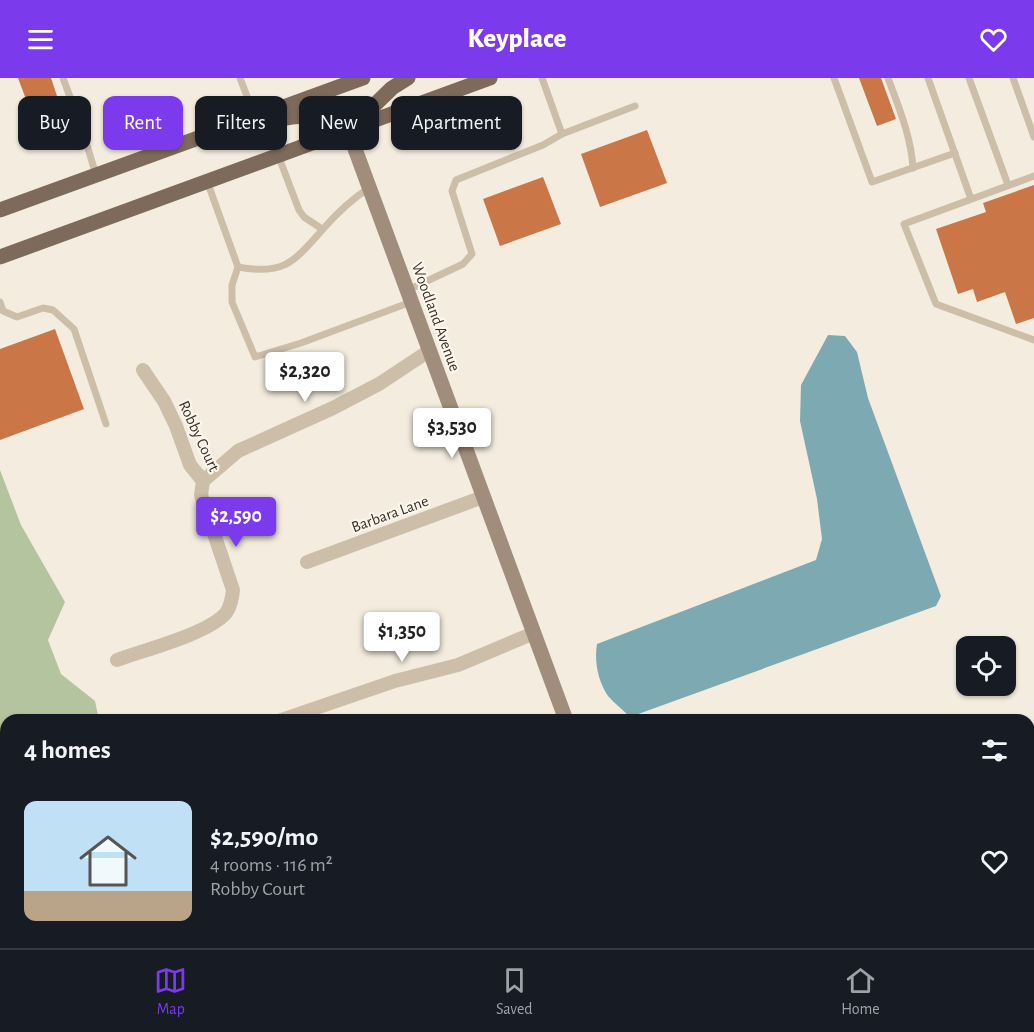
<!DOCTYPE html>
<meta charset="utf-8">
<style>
:root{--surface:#171b24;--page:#242831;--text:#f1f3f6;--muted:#9ea1a6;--line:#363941;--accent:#7c3aed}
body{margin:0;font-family:"Alegreya Sans",sans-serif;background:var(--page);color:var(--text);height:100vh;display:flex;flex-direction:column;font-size:22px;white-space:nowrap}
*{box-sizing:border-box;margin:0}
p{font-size:20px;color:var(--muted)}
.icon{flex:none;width:33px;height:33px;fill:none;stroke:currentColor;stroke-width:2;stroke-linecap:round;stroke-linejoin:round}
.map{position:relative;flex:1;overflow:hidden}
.panel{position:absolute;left:0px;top:636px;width:1035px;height:234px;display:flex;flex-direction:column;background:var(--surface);border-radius:18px 18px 0 0;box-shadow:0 2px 4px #0004}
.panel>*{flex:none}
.banner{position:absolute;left:18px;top:18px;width:600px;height:54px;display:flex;gap:12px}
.fabs{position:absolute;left:956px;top:558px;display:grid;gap:12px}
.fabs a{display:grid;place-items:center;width:60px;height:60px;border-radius:12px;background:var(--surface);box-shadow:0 2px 4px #0004;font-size:30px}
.price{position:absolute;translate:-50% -51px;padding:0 14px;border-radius:6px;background:#fff;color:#222;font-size:20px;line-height:39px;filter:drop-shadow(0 2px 3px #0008)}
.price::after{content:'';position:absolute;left:50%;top:36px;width:18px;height:14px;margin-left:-9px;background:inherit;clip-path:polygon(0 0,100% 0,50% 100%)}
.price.active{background:var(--accent);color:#fff}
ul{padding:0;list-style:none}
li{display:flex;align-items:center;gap:18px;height:150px;padding:0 24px}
li span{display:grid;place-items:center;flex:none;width:168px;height:120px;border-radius:12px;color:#555}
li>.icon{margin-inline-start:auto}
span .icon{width:72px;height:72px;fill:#fffc;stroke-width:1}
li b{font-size:26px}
h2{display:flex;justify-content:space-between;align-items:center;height:72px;padding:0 24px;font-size:26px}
.chip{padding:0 21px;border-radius:12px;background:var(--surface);box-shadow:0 2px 4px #0004;font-size:21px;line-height:54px}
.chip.active{background:var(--accent);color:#fff}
header{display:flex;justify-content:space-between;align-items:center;height:78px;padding:0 24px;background:var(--accent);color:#fff;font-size:27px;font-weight:800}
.tab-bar{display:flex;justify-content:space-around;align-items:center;height:84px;border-top:2px solid var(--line);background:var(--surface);font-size:16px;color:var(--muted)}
.tab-bar a{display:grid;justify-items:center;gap:3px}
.tab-bar .active{color:var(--accent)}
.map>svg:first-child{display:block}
.green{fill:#b3c49e}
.water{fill:#7daab2}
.building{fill:#ca7647}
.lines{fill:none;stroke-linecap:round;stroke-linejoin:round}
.lane{stroke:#cdbeaa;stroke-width:7}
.street{stroke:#cdbeaa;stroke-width:14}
.secondary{stroke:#a18d7b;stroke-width:15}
.primary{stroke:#7d6a5b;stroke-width:15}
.labels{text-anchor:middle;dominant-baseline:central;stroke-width:4.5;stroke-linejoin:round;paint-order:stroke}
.street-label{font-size:16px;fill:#3a312a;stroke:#fbf6ec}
</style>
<header><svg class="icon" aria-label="menu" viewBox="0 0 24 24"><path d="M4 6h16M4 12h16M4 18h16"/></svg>Keyplace<svg class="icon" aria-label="heart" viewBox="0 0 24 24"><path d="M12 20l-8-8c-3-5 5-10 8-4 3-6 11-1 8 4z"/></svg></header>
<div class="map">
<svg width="1034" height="870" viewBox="0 0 1034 870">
<rect width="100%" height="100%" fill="#f4eddf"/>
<!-- green -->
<path class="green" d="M0,392L21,447L65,524L48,562L61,596L95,623L99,642H6V864H118L109,867L110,870H0Z"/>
<!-- water -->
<path class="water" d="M828,257L845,258L857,274L868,320L941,518L936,528L630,639C623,632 614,625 608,618C598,603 594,583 597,566L816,482L822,461L817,421L800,343L801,307Z"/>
<!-- building -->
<g class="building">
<path d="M18,0H51L61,30L33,40Z"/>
<path d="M859,0H881L896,41L877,48Z"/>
<path d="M647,52L667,105L600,129L581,76Z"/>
<path d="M543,99L561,146L500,168L483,121Z"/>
<path d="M1034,107V240L1016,246L1005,214L977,224L973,211L958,216L936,151L986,134L983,125Z"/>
<path d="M55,251L84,331L0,362V271Z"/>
</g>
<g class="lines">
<!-- lane -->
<g class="lane">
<path d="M63,0L83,54L96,97"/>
<path d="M240,0L255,39"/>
<path d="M834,0L872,104L955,75"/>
<path d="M888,0C899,30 911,58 913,90"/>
<path d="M928,0L971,121"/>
<path d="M969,0L1008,107"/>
<path d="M1013,0L1034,59"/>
<path d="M562,56L635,28"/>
<path d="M278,77L299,132L304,139L322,151"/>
<path d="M1034,98L904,146L936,226L1034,262"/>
<path d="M207,103L238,189L232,207V224L255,279L301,265L411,224"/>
<path d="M238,189C286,198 295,182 324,150C338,134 352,121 369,110"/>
<path d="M408,212L463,186L472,176L452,113L456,102L543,67L562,56L542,0"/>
<path d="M0,224L3,233L17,239L43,230L53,232L74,251L106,346"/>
<path d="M795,870H800"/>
</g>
<!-- street -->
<g class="street">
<path d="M203,403L238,373L333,330L379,306L429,273"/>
<path d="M307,484L483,419"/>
<path d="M117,582C144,572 208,556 226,535C231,528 232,520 233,512L201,417L203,403L190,387L176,348L164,323L143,292"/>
<path d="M281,642L395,603L458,587L534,555"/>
<path d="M1029,849L1034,847"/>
<path d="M299,870L316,864"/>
<path d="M607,870L622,864"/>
<path d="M970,870L986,864"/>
</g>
<!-- secondary -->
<g class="secondary">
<path d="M348,52L566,642"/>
<path d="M651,864L653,870"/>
</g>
<!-- primary -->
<g class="primary">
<path d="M259,45C293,39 318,30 348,52"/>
<path d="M355,46L392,10L408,0"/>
<path d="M0,132L363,0"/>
<path d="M0,179L490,0"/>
</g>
</g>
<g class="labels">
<!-- street labels -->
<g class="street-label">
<text transform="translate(436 239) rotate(70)">Woodland Avenue</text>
<text transform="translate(199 358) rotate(65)">Robby Court</text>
<text transform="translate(390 436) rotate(-20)">Barbara Lane</text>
</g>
</g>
</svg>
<div class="fabs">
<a><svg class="icon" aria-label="locate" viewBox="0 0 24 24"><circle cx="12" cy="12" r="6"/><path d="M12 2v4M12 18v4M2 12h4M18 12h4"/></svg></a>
</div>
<b class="price" style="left:305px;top:325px">$2,320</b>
<b class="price" style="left:452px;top:381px">$3,530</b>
<b class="price active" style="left:236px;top:470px">$2,590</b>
<b class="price" style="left:402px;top:585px">$1,350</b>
<div class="banner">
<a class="chip">Buy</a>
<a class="chip active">Rent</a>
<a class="chip">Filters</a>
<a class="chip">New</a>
<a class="chip">Apartment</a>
</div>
<section class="panel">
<h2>4 homes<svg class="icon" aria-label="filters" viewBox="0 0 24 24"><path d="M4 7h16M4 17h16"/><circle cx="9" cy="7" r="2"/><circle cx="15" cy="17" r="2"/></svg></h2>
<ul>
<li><span style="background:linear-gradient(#bfe0f5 75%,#b9a48a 0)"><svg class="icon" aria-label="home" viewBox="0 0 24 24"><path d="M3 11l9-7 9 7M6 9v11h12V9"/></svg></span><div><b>$2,590/mo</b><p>4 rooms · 116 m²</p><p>Robby Court</p></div><svg class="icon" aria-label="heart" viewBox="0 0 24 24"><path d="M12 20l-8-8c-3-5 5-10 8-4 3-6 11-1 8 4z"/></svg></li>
</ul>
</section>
</div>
<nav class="tab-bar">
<a class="active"><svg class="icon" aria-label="map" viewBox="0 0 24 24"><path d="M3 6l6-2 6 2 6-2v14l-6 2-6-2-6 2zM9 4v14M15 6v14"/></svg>Map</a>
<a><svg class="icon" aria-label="saved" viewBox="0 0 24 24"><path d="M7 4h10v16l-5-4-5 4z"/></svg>Saved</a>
<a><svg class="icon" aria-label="home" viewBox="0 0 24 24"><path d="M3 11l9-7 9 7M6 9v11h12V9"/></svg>Home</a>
</nav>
